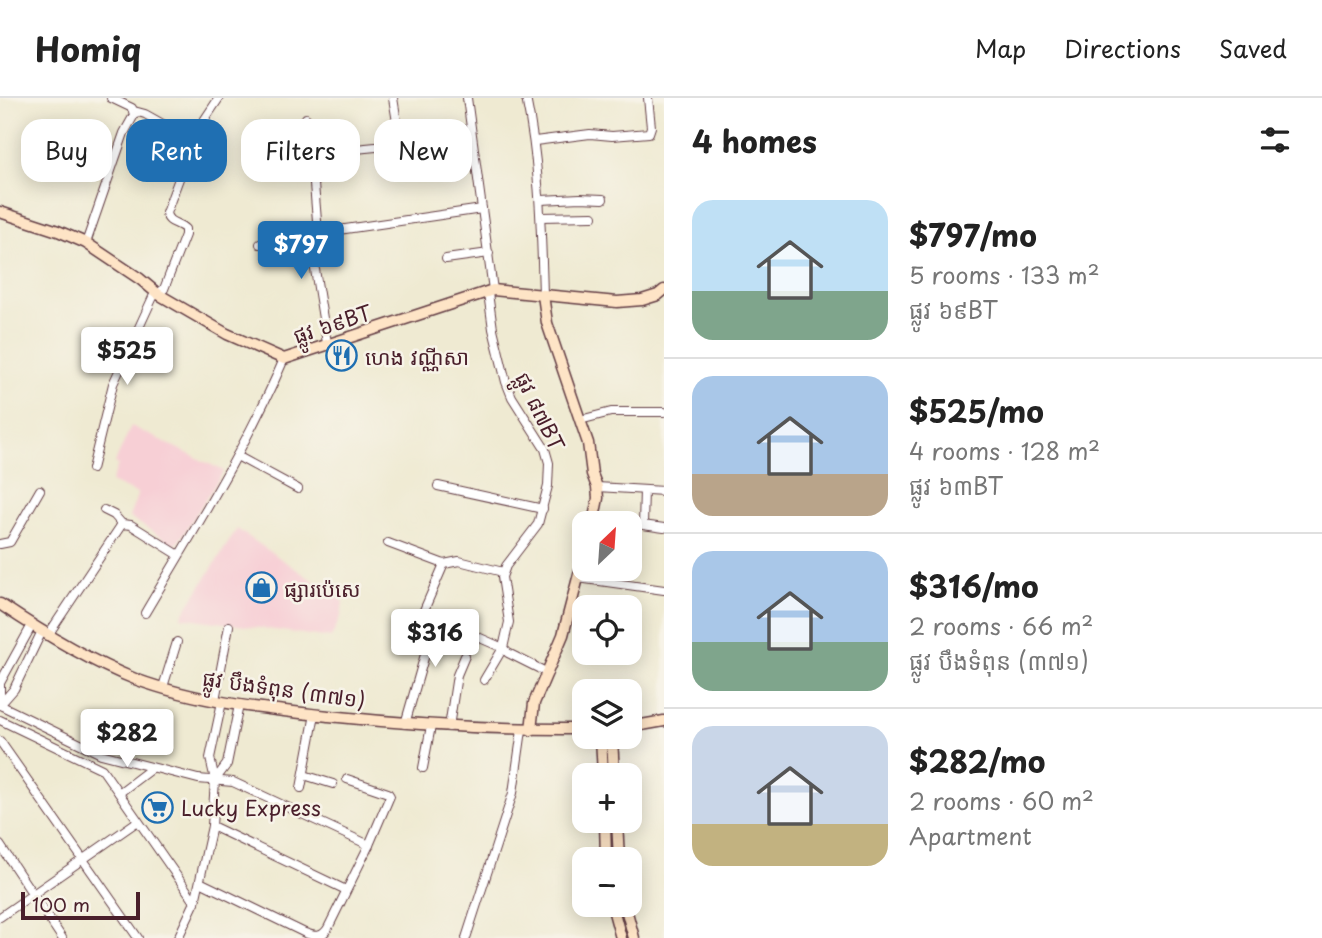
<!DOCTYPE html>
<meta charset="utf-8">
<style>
:root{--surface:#fff;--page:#f6f6f6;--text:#222;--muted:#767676;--line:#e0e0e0;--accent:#1f6fb2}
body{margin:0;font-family:"Playpen Sans","Noto Sans Khmer",sans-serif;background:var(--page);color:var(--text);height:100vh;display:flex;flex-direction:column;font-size:26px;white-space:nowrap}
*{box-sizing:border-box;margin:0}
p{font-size:23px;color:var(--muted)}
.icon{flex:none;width:38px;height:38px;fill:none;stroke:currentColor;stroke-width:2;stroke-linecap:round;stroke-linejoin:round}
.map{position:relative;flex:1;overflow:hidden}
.sheet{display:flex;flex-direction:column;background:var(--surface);width:658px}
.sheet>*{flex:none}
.banner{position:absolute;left:21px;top:21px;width:537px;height:63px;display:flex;gap:14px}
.needle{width:46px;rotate:25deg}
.fabs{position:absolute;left:572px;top:413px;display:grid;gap:14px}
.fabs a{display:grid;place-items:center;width:70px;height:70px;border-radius:14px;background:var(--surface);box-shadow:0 4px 18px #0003;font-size:35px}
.scale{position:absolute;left:21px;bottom:18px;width:119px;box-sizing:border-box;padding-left:7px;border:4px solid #4a1f2b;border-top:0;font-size:19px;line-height:24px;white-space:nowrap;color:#4a1f2b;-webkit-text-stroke:5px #f7f3e8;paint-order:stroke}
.price{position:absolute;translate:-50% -60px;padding:0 16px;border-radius:7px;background:#fff;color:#222;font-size:23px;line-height:46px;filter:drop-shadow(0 2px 4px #0008)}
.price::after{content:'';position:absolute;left:50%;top:42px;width:21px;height:16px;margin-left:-10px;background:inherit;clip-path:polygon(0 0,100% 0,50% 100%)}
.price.selected{background:var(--accent);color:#fff}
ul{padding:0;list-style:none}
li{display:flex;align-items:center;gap:21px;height:175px;padding:0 28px}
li+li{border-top:2px solid var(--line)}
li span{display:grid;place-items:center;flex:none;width:196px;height:140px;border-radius:21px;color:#555}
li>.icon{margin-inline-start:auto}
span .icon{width:84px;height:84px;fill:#fffc;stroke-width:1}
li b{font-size:30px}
h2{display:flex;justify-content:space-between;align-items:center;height:84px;padding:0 28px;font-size:30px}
.pill{padding:0 24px;border-radius:21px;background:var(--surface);box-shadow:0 4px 18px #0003;font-size:24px;line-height:63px}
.pill.selected{background:var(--accent);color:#fff}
header{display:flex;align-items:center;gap:42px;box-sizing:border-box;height:98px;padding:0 35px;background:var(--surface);border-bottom:2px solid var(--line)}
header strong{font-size:33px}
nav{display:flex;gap:38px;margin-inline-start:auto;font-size:24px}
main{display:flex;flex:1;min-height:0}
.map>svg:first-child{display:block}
.built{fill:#f7cfd5}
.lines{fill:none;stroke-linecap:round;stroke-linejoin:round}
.street-casing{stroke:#633d44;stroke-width:10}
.secondary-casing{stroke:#633d44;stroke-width:13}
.street{stroke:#fff;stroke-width:8}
.secondary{stroke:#fee4c6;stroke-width:10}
.labels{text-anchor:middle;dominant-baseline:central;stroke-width:5;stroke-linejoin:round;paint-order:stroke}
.street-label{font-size:21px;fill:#4a1f2b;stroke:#f7f3e8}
.poi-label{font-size:21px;fill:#4a1f2b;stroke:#f7f3e8;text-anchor:start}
</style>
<header>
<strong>Homiq</strong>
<nav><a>Map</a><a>Directions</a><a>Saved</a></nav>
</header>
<main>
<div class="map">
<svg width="664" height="840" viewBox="0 0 664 840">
<rect width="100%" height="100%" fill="#f7f3e8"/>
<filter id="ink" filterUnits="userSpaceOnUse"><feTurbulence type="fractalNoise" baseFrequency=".0143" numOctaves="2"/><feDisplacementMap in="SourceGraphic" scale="14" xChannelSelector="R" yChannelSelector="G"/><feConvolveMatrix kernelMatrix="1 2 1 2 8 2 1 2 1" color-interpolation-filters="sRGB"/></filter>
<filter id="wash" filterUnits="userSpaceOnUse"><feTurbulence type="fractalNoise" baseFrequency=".00686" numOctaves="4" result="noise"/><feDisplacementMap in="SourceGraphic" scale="28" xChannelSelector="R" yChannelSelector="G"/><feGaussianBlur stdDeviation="1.57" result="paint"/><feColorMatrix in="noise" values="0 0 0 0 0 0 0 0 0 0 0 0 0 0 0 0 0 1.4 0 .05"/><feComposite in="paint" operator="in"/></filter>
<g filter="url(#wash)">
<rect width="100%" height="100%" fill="#efead2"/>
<!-- built -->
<g class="built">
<path d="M131,328L224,373L177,446L174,447L129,419L138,396L111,384L118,367L115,365Z"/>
<path d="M237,431L343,503L341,518L331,540L181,519Z"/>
</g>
</g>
<g filter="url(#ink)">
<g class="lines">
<defs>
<g id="street">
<path d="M393,0L401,48"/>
<path d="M467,0L493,192"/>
<path d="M526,0C540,66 541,130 543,197"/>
<path d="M134,13L145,16L193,43"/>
<path d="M306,20L327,58"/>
<path d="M535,43L590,36L612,38L649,35L651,29L648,0"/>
<path d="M289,70C338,45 417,47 472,43"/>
<path d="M314,86L318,135L312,141L311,147L327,245"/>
<path d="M541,102L580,100L603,101"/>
<path d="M541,119L593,118"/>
<path d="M318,135L482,111"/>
<path d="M86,145L124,35L134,17L132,10L111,0"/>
<path d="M260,146L311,147"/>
<path d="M446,161L489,155"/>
<path d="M488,195L493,231L506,284L512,299L545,351L549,365L548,388L538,426L506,468L502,479L509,524L503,550L508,555L548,575"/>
<path d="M580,322L611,314H664"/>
<path d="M237,358L298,391"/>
<path d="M92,371L113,286L153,199L164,191L185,137V131C178,124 168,126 166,115L197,33L219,0"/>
<path d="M438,388L543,411"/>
<path d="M597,389L664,393"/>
<path d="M644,392L643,427L664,430"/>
<path d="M104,412L114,417L122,426L131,427L179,457"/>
<path d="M388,445L444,466L459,463L503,474"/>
<path d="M0,446L10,444L40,392"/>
<path d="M578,480L664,492"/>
<path d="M145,515C194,432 246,350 284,261"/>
<path d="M471,536L503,550L484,582"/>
<path d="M48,537L122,426"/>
<path d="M412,540L444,466"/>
<path d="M163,589L177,544"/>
<path d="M215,602L229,528"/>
<path d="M0,607L101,656L198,681L233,684L369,747L328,830C322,840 315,839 305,835L200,784"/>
<path d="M0,607V585L32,527"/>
<path d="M0,607L14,591L42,533"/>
<path d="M0,622L102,671L195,804"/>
<path d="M405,626L432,532"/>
<path d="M449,629L457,577L465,558"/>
<path d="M0,643L138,840"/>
<path d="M423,670L431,628"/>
<path d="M304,677L333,686"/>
<path d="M347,681L388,695L390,698L369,747"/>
<path d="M215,682L227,666L239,607"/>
<path d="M301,690L315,616"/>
<path d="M119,695L152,670"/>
<path d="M212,728L346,792"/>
<path d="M0,747L62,840"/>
<path d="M0,819L138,723"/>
<path d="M178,840L195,804L212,728L215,682L210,660L222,604"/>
<path d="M466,840L513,695L522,632"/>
</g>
<g id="secondary">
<path d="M0,114L58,133L86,145L140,181L158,196L227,236L284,261L493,192L617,204L642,202L658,197L664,192"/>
<path d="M543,197L547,225L580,322L588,345L592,376L597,389L598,400L593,425"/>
<path d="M0,506C43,535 87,562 135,581C197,604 264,611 329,618C414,627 499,632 584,631"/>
<path d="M630,629L664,623"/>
<path d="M531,632L534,605L563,537L584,457"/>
<path d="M601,639L603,677"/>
<path d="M612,639L614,677"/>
<path d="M605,723L606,761"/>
<path d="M617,723L619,761"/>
<path d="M612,807L621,840"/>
<path d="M625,807L634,840"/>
</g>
</defs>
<!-- street casing -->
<use href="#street" class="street-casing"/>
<!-- secondary casing -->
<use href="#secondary" class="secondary-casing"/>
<!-- street -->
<use href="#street" class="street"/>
<!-- secondary -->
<use href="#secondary" class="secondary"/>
</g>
</g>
<!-- icons -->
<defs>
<symbol id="restaurant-ring" viewBox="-11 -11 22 22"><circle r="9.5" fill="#f7f3e8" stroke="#1f6fb2" stroke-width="1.5"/><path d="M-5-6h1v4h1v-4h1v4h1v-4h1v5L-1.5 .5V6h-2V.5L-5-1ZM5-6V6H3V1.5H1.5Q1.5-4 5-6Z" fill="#1f6fb2"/></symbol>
<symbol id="shop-ring" viewBox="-11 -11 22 22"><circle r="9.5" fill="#f7f3e8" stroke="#1f6fb2" stroke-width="1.5"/><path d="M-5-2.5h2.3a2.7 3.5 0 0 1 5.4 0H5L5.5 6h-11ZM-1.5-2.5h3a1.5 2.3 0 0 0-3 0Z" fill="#1f6fb2"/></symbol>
<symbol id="supermarket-ring" viewBox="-11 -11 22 22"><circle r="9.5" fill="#f7f3e8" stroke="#1f6fb2" stroke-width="1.5"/><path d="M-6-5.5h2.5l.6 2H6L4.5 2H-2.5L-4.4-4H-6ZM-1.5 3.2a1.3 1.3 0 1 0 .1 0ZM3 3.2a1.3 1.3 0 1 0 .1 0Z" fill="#1f6fb2"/></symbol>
</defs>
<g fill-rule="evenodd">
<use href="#restaurant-ring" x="324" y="240" width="35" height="35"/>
<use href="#shop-ring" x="244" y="472" width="35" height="35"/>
<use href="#supermarket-ring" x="140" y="692" width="35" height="35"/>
</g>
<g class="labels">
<!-- street labels -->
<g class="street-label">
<text transform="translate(332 225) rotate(-18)">ផ្លូវ ៦៩BT</text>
<text transform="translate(541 313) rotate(64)">ផ្លូវ ៨៧BT</text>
<text transform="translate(284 590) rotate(8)">ផ្លូវ បឹងទំពុន (៣៧១)</text>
</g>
<!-- poi labels -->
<g class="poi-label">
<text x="365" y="258">ហេង វណ្ណីសា</text>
<text x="284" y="490">ផ្សារប៉េសេ</text>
<text x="181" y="709">Lucky Express</text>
</g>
</g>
</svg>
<div class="fabs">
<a><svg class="needle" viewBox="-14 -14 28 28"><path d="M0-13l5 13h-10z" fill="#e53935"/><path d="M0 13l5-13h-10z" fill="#767676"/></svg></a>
<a><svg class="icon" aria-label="locate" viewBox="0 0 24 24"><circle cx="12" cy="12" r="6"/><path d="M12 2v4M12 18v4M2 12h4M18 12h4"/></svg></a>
<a><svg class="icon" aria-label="layers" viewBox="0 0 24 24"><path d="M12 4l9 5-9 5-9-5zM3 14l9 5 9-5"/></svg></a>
<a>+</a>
<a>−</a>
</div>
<div class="scale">100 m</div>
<b class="price selected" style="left:301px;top:183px">$797</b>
<b class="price" style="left:127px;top:289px">$525</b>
<b class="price" style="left:435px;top:571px">$316</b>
<b class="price" style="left:127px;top:671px">$282</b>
<div class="banner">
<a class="pill">Buy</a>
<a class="pill selected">Rent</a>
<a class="pill">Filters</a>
<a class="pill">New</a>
</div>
</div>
<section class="sheet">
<h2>4 homes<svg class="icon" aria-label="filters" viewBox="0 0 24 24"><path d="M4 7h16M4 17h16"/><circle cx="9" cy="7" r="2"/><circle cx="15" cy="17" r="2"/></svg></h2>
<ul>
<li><span style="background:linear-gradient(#bfe0f5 65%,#7fa58c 0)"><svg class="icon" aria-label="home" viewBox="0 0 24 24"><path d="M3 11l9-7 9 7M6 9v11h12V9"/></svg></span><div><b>$797/mo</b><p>5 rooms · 133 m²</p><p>ផ្លូវ ៦៩BT</p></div></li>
<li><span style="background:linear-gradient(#a9c7e8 70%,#b9a48a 0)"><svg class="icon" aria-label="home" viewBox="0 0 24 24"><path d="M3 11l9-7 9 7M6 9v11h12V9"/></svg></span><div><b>$525/mo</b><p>4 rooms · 128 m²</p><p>ផ្លូវ ៦៣BT</p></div></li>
<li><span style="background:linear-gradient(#a9c7e8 65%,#7fa58c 0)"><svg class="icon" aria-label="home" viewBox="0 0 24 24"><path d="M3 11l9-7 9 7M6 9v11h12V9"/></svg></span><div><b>$316/mo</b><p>2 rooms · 66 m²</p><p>ផ្លូវ បឹងទំពុន (៣៧១)</p></div></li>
<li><span style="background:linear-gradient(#c9d6e8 70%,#c2b280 0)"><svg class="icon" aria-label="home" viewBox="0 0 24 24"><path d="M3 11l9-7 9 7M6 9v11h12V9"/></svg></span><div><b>$282/mo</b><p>2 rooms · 60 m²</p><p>Apartment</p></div></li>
</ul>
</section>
</main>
